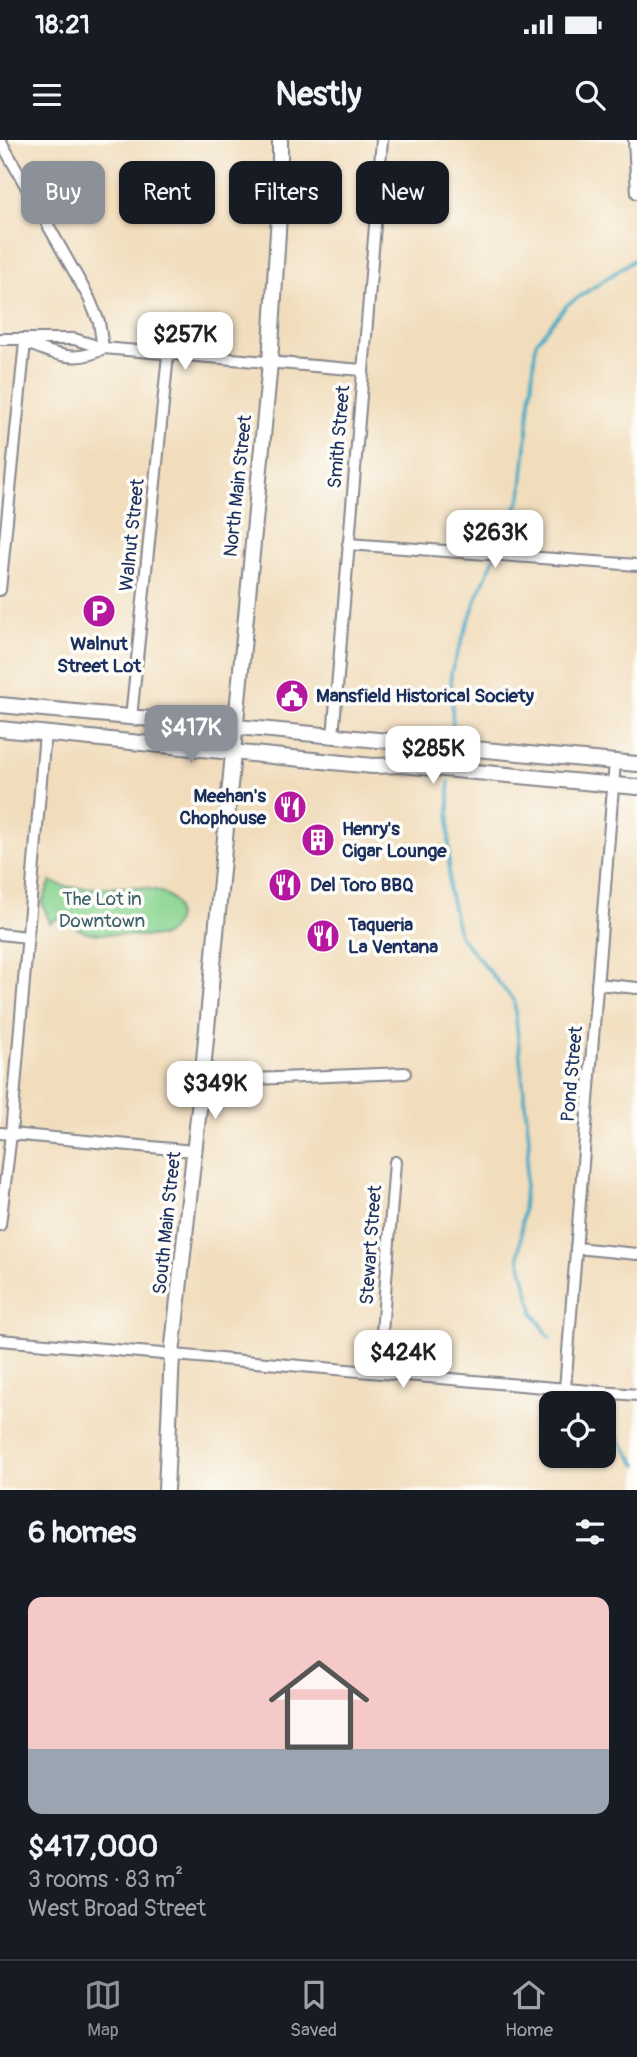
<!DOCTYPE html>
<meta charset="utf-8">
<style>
:root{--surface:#171b24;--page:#20242c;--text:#f1f3f6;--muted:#9ea1a6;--line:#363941;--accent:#8c9099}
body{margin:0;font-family:Pangolin,sans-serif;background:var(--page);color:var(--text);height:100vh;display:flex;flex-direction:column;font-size:26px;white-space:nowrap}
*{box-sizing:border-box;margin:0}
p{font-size:23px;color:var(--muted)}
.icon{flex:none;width:38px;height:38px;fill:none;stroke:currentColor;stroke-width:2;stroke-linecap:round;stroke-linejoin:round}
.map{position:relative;height:1350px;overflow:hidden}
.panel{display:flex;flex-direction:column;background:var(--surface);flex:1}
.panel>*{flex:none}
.top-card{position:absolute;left:21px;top:21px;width:595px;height:63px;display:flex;gap:14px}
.tools{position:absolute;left:539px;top:1251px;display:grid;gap:14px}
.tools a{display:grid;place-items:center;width:77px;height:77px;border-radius:14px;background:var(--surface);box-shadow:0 2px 5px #0004;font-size:35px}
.price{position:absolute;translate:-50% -60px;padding:0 16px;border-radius:14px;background:#fff;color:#222;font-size:23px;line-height:46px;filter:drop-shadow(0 2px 4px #0008)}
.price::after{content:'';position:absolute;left:50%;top:42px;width:21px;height:16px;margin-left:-10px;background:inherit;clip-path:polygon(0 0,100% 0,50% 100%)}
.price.current{background:var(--accent);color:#fff}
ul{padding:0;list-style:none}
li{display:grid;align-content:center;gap:14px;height:371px;padding:0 28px}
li+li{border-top:2px solid var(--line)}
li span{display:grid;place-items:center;height:217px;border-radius:14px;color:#555}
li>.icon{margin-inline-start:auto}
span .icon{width:126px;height:126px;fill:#fffc;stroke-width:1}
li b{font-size:30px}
h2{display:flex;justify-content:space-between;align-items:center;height:84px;padding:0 28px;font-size:30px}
.chip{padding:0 24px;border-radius:14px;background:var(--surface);box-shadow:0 2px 5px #0004;font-size:24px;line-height:63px}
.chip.current{background:var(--accent);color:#fff}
.status{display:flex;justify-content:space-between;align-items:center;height:49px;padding:0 35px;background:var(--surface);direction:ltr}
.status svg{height:19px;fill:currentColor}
header{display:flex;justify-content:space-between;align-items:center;height:91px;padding:0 28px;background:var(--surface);font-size:32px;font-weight:700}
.tab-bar{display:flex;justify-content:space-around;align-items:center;height:98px;border-top:2px solid var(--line);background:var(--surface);font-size:19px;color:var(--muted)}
.tab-bar a{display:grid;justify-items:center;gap:4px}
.tab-bar .current{color:var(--accent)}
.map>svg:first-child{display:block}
.green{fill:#8bd592;stroke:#538278;stroke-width:2}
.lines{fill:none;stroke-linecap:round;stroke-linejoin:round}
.stream{stroke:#43a9c3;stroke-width:3.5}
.street-casing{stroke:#86868d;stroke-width:14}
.secondary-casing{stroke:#86868d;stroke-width:18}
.street{stroke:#fff;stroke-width:10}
.secondary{stroke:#fff;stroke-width:14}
.labels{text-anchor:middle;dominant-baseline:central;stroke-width:7;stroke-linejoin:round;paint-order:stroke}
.street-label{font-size:19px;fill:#1b2f5e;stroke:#fdfcf7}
.poi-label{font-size:19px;font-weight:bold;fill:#1b2f5e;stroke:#fdfcf7;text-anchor:start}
.park-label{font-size:19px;fill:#3d616e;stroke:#fdfcf7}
</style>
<div class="status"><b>18:21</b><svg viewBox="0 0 49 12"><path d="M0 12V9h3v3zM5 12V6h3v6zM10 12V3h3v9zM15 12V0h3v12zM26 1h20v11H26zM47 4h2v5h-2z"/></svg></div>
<header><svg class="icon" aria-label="menu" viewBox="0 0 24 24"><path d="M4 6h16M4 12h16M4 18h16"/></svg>Nestly<svg class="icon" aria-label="search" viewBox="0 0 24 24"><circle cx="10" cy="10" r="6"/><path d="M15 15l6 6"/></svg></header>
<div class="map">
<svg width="637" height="1350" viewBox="0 0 637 1350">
<rect width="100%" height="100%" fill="#fdfcf7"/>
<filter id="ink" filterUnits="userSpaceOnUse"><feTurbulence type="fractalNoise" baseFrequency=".0143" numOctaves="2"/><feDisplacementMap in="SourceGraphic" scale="14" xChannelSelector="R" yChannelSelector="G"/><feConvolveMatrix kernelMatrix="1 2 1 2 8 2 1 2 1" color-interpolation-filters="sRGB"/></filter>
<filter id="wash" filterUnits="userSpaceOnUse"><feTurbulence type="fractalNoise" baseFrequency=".00686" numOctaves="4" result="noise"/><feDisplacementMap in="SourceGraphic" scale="28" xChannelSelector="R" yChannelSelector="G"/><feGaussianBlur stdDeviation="1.57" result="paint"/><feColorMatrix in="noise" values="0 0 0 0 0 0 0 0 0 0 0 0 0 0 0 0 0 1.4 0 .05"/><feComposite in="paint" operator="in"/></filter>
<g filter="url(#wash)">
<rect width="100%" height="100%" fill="#f1ddbc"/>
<!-- green -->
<path class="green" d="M51,741C77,759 154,732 175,763C180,778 175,791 160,797L86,793L59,778L50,783L42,762Z"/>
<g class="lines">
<!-- stream -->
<g class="stream">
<path d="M453,591L451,532L477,457L521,357L536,202L567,165L637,118"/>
<path d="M449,642V750L459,795L514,861L529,999L519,1116L534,1174L550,1198"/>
<path d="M593,1262L594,1264"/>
<path d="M604,1278L637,1325"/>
</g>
</g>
</g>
<g filter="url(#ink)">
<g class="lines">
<defs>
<g id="street">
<path d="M0,0L89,158L99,182L103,208"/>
<path d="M634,0L637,53"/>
<path d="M0,199H74L103,208L362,230"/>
<path d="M25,202C49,213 78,225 103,208"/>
<path d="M348,404L637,425"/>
<path d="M0,450L25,202"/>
<path d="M131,578L168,215"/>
<path d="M333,597L382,0"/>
<path d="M0,794L27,797"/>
<path d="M597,844L637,848"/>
<path d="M202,941L405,933"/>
<path d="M0,993L194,1011"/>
<path d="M0,1085L11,994L45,593"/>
<path d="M576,1108L637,1114"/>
<path d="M0,1200L637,1255"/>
<path d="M379,1232L395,1022"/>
<path d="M565,1249L615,622"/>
</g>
<g id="secondary">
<path d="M0,565L637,624"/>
<path d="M0,589L373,626L401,625L637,647"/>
<path d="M166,1350L172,1214L202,941L270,223L280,59V0"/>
</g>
</defs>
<!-- street casing -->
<use href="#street" class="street-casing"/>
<!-- secondary casing -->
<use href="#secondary" class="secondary-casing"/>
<!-- street -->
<use href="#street" class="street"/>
<!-- secondary -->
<use href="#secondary" class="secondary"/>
</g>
</g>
<!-- icons -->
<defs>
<symbol id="parking-disc" viewBox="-11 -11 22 22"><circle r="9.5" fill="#b5179e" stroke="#fdfcf7"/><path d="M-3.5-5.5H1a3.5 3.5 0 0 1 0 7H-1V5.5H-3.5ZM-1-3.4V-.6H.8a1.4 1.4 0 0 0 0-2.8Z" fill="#fff"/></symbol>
<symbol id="civic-disc" viewBox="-11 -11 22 22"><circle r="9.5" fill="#b5179e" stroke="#fdfcf7"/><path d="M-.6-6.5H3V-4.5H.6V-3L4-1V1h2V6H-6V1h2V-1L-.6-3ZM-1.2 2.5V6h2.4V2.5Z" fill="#fff"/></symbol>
<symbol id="restaurant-disc" viewBox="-11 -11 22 22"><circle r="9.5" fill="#b5179e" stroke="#fdfcf7"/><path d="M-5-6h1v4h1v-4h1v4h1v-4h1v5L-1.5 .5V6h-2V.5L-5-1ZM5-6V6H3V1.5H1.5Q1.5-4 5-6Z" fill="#fff"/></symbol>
<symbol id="building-disc" viewBox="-11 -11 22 22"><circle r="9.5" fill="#b5179e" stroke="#fdfcf7"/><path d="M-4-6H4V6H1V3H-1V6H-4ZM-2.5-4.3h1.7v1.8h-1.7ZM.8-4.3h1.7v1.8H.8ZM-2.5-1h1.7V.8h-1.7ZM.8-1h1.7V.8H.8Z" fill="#fff"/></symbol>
</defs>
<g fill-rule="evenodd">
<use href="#parking-disc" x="80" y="452" width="38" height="38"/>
<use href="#civic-disc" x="273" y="537" width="38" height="38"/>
<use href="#restaurant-disc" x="271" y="648" width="38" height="38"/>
<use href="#building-disc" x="299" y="681" width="38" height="38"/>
<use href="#restaurant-disc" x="266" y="726" width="38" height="38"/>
<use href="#restaurant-disc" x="304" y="777" width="38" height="38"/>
</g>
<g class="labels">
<!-- street labels -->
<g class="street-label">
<text transform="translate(339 297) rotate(-85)">Smith Street</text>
<text transform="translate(238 346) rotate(-84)">North Main Street</text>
<text transform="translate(132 395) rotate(-84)">Walnut Street</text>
<text transform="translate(572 934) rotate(-85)">Pond Street</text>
<text transform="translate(167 1083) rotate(-84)">South Main Street</text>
<text transform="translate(371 1105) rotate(-86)">Stewart Street</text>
</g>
<!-- poi labels -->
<g class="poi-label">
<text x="99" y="504" text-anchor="middle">Walnut<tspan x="99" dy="22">Street Lot</tspan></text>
<text x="316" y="556">Mansfield Historical Society</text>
<text x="266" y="656" text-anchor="end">Meehan's<tspan x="266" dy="22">Chophouse</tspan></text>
<text x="342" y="689">Henry's<tspan x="342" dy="22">Cigar Lounge</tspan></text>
<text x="310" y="745">Del Toro BBQ</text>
<text x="348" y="785">Taqueria<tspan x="348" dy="22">La Ventana</tspan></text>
</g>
<!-- park labels -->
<g class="park-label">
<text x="102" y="759">The Lot in<tspan x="102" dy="22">Downtown</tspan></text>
</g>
</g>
</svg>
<div class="tools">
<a><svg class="icon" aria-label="locate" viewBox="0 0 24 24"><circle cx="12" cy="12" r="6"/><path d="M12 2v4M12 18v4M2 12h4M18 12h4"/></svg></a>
</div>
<b class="price" style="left:185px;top:232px">$257K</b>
<b class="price" style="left:495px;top:430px">$263K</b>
<b class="price current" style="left:191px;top:625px">$417K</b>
<b class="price" style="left:433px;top:646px">$285K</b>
<b class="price" style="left:215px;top:981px">$349K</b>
<b class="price" style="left:403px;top:1250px">$424K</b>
<div class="top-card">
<a class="chip current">Buy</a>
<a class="chip">Rent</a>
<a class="chip">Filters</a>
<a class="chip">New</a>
</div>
</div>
<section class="panel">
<h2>6 homes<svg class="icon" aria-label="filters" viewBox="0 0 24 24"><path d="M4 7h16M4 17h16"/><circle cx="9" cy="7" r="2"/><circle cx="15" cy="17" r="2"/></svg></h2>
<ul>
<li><span style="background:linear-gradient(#f6c9c9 70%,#9aa5b1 0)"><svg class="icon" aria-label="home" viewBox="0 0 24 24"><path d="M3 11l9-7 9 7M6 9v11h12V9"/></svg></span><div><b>$417,000</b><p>3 rooms · 83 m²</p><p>West Broad Street</p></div></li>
</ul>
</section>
<nav class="tab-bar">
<a class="current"><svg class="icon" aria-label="map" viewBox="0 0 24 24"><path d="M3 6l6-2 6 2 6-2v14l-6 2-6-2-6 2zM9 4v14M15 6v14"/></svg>Map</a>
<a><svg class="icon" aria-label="saved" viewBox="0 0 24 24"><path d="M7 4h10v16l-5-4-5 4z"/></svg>Saved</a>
<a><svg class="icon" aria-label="home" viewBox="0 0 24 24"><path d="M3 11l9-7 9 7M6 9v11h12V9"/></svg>Home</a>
</nav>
